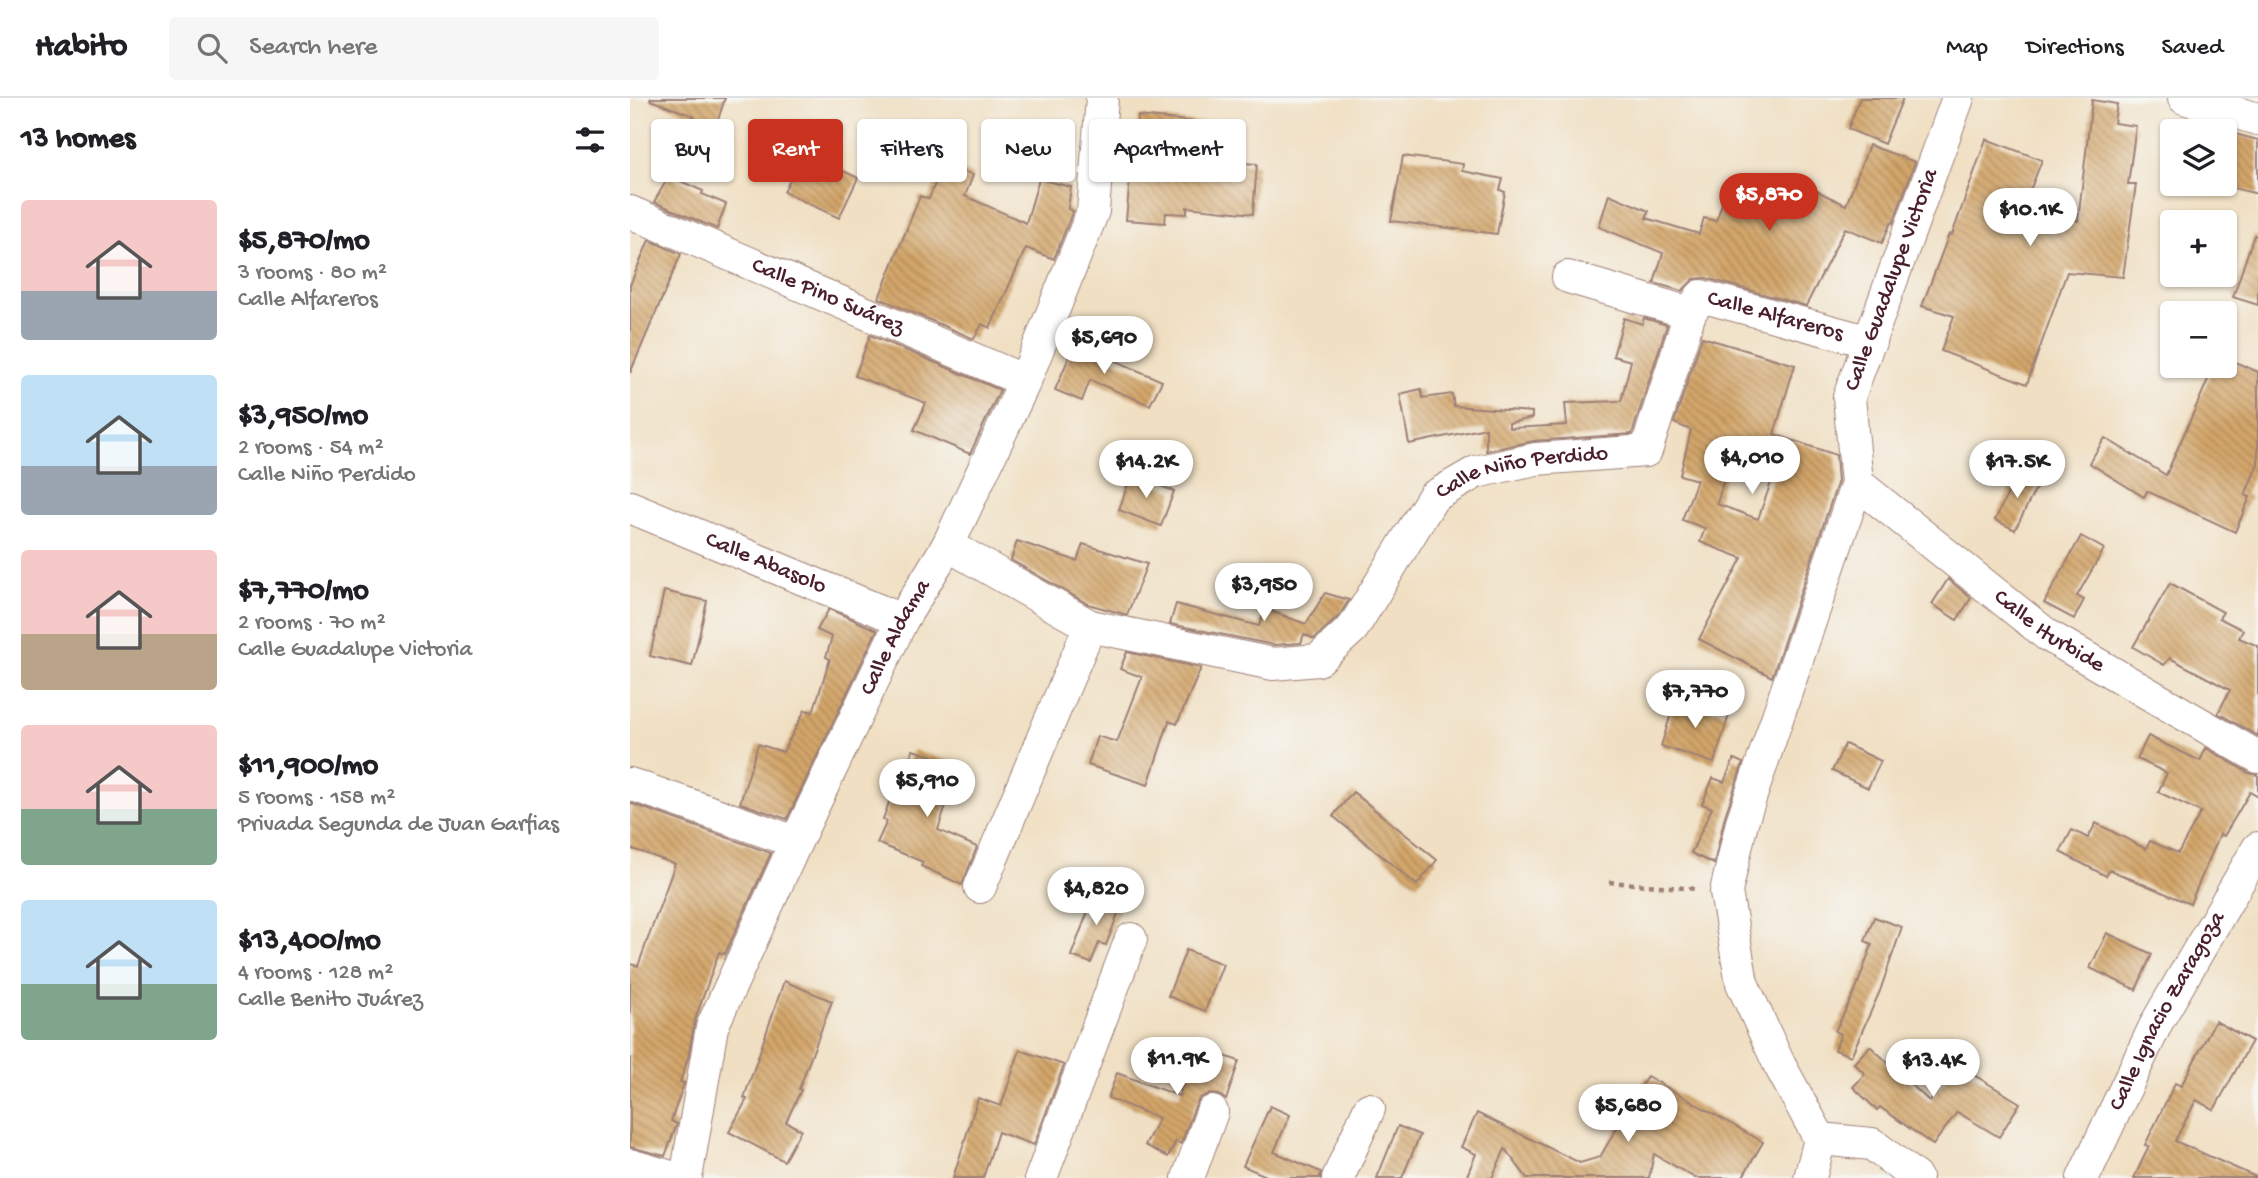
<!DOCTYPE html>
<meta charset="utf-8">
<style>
:root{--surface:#fff;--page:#f6f6f6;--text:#202124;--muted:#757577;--line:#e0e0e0;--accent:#c8321e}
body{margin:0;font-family:"Gochi Hand",sans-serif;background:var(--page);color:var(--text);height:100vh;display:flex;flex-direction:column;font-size:26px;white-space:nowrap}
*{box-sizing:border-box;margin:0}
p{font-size:23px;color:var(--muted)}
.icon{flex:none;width:38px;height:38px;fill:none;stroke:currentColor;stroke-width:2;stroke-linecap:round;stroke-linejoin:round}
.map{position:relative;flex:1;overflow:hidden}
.panel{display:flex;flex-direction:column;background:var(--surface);width:630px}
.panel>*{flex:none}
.top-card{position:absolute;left:21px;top:21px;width:665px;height:63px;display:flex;gap:14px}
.buttons{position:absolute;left:1530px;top:21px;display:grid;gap:14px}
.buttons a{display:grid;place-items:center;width:77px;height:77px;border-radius:7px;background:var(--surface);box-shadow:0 2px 5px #0004;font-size:35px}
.price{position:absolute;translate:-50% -60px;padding:0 16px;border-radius:24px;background:#fff;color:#222;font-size:23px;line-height:46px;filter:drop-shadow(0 2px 4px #0008)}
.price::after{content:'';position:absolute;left:50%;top:42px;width:21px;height:16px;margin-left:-10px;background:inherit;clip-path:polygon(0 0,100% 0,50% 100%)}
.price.selected{background:var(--accent);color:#fff}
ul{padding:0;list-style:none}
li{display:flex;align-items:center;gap:21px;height:175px;padding:0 21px}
li span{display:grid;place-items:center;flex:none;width:196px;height:140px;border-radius:7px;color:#555}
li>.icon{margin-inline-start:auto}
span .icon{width:84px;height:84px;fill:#fffc;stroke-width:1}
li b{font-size:30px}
h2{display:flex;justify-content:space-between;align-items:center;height:84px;padding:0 21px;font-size:30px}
.tag{padding:0 24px;border-radius:7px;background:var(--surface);box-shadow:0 2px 5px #0004;font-size:24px;line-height:63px}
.tag.selected{background:var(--accent);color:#fff}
header{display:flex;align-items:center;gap:42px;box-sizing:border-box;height:98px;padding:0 35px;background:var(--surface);border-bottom:2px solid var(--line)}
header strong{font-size:33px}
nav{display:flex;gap:38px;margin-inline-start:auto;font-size:24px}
.search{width:490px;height:63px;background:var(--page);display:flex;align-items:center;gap:18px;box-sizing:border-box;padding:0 24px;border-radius:7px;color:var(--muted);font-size:26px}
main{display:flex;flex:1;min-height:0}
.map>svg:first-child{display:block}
.building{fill:url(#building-back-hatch);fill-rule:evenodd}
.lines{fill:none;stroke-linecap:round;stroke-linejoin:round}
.minor-casing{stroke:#9d7f76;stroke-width:34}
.path{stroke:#9d7f76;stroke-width:4.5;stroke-dasharray:5 5;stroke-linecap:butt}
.minor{stroke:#fff;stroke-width:32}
.labels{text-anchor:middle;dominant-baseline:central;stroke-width:7;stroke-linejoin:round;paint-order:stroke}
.street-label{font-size:23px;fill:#4a1f2b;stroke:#f6f6f2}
</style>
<header>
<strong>Habito</strong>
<div class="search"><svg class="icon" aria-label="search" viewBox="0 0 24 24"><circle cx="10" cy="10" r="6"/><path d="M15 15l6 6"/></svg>Search here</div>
<nav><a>Map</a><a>Directions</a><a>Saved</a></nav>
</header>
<main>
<section class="panel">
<h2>13 homes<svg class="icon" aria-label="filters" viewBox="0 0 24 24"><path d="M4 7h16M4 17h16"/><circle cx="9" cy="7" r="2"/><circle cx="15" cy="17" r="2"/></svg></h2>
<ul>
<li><span style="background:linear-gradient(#f6c9c9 65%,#9aa5b1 0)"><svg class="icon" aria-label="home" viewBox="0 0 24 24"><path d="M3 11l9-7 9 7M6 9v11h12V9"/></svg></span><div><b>$5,870/mo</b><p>3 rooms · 80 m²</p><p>Calle Alfareros</p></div></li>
<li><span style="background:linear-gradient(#bfe0f5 65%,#9aa5b1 0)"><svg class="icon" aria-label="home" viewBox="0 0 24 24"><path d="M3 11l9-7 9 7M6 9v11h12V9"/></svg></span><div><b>$3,950/mo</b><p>2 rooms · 54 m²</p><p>Calle Niño Perdido</p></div></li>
<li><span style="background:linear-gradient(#f6c9c9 60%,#b9a48a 0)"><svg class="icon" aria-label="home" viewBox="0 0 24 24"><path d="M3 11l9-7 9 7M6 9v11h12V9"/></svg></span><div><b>$7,770/mo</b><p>2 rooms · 70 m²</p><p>Calle Guadalupe Victoria</p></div></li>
<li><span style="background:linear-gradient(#f6c9c9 60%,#7fa58c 0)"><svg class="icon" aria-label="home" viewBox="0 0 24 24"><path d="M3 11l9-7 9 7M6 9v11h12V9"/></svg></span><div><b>$11,900/mo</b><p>5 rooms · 158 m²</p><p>Privada Segunda de Juan Garfias</p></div></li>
<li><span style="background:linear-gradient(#bfe0f5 60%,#7fa58c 0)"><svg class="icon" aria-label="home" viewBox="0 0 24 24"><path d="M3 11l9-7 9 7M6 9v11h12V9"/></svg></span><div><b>$13,400/mo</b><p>4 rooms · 128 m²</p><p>Calle Benito Juárez</p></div></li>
</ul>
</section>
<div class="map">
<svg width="1628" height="1080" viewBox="0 0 1628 1080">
<defs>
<pattern id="building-back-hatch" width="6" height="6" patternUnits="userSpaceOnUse" patternTransform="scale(1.75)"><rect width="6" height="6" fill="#d3a66a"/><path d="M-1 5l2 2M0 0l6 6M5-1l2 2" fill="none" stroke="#ad8757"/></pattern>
</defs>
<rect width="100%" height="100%" fill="#f6f6f2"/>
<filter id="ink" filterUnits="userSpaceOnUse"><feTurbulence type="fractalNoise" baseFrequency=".0143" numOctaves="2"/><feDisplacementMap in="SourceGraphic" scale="14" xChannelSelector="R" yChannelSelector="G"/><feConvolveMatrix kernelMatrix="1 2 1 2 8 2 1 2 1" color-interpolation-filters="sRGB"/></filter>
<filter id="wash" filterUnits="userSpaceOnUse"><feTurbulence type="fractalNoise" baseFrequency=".00686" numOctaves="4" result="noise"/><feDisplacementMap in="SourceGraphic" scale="28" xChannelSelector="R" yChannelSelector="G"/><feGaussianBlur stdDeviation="1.57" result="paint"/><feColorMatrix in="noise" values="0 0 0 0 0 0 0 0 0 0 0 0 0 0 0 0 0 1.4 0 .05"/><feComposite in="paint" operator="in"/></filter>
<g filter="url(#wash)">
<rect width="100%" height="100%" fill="#f0dfc2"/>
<g id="blocks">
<!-- building -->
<g class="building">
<path d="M21,0H95L86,28L63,20L64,18L20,2Z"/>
<path d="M1230,0H1273L1254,46L1218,31Z"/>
<path d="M1462,2L1487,6L1484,25L1506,28L1498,86H1506L1493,179L1437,174L1397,286L1311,253L1324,218L1292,208L1319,136L1322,137L1356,41L1412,62L1395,105L1448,123Z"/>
<path d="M508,18L586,26L580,63L627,66L623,116L557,109V116L536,115L535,125L496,122L502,59H507Z"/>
<path d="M1594,33L1628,42V96L1594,88Z"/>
<path d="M1239,47L1285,64L1263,125L1261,124L1252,145L1215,130L1176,208L1076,180L1064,181L1052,193L1024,185L1033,155L969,129L979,96L1019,113L1016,120L1069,136L1074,120L1086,123L1099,85L1120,92L1119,95L1168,117L1181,90L1216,107Z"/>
<path d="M773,58L833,66L832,73L873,81L870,92L875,94L867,136L761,123Z"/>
<path d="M195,64L228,80L209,120L154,94L168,65L189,75Z"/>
<path d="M313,65L343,77L335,98L396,125L409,81L441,89L438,111L443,113L424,161L396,150L360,230L352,226L344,241L249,200L290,98L299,101Z"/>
<path d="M39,78L73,93L72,96L96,106L87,131L24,104Z"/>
<path d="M1624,137L1628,138V207L1603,199Z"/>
<path d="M19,142L51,156L0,275V187Z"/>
<path d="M994,220L1012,226L1014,220L1037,227L1002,336L904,343L856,353V330L779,346L770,296L791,291L793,300L822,296L824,308L902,314V320L879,325V330L937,327L935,305L991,303L1001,263L983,258Z"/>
<path d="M240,237L370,292L340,356L284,332L296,305L225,278Z"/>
<path d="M1072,239L1165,267L1144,336L1206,357L1208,383L1142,579L1069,541L1112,460L1070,444L1075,430L1052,422L1067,382L1050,377L1061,332L1044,325ZM1102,351L1148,365L1128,421L1087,406Z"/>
<path d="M445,245L532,283L520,307L460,282L452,303L425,292Z"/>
<path d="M1594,259L1628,274V366L1615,397L1620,399L1605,434L1517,393L1514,399L1459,365L1475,340L1536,377L1584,268H1594Z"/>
<path d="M1389,372L1410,382L1385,432L1365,422Z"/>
<path d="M501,377L544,393L531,428L489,412Z"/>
<path d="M1451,438L1474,451L1447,498L1454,502L1444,521L1414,505Z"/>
<path d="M387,443L447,463L453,446L517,466L497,517L458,506L381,462Z"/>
<path d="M1318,481L1341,500L1327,522L1302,506Z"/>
<path d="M1540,485L1593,514L1589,520L1613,532L1609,540L1628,548V638L1588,615L1600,592L1540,560L1534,567L1503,549Z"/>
<path d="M34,493L77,503L62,568L20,558Z"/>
<path d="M695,495L719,502L709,518L684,541L674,536L671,545L644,547L540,526L546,506L629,528L635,511L676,526Z"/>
<path d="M199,511L247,532L157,721L110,705L128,646L153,654L175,612L183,614L200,561L196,559L202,539L187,532Z"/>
<path d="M497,554L571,570L547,626L539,623L518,687L458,667L467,638L487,644L512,579L490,571Z"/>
<path d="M1046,600L1099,617L1084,665L1031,648Z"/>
<path d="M1518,638L1570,663L1576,650L1619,675L1628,677V699L1620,694L1594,738L1590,736L1560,806L1480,772L1476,778L1430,754L1442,732L1458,740L1466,725L1516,751L1520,743L1548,755L1571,714L1528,694L1537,675L1507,661Z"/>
<path d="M1215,646L1251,663L1238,690L1202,673Z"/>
<path d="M283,652L329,666L308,732L347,749L332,787L291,768L293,764L247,745L257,723L253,721L262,696L269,698Z"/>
<path d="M1104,661L1113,665L1095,718L1084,766L1061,755L1082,710L1072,706L1083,680L1094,684Z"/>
<path d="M723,694L807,762L787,787L703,718Z"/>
<path d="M0,705L141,755L95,856L89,854L65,922L58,960L50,984L54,985L53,988L41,1023L47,1026L35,1058L0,1049V866L8,868L45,766L0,750Z"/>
<path d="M465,795L492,805L476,847L469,845L461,865L441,858Z"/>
<path d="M1244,819L1272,829L1250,893L1221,958L1205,952L1211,936L1205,933L1226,891L1242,846L1235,843Z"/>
<path d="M1477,835L1522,856L1506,892L1460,870Z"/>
<path d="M556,852L593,866L575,913L538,898Z"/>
<path d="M154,883L202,903L169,991L171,992L156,1024L171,1032L154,1063L99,1034L117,1001L114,1000Z"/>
<path d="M1585,923L1622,943L1584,1012L1566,1002L1545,1043L1628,1080H1504L1519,1048L1515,1047L1545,985L1551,988Z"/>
<path d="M566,948L609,963L596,1002L589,997L579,996L570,1000L565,1008L551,1046L546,1043L538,1059L515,1047L529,1020L478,1000L487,975L549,998Z"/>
<path d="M1240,948L1300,1004L1317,979L1324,965L1390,1005L1369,1039L1327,1014L1303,1047L1250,1009L1247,1012L1223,989L1235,976L1224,965Z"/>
<path d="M390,952L434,967L404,1047L368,1034L353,1080H323L348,1000L371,1008Z"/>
<path d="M1017,978L1133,1044L1112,1080H1065L1024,1056L1019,1080H897L875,1051L862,1080H836L846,1056L831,1049L847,1015L950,1065L970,1059Z"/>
<path d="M640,1008L660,1017L644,1054L691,1074L690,1080H641L613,1068Z"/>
<path d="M768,1028L790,1037L772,1080H747Z"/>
</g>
</g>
</g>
<g filter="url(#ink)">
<use href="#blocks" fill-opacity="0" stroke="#9d7f76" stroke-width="2"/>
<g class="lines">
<defs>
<g id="minor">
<path d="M1554,0L1628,21"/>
<path id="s1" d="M0,114L395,283"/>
<path d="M938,179L1060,215"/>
<path id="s2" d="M1227,385L1417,537L1628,659"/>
<path id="s3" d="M0,409L272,522"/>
<path id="s4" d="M318,447L460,528L643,566L688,562L723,530L803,399L846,374L906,361L1016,353L1060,215L1071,198L1240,244"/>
<path d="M0,686L166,744"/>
<path d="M350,789L460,528"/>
<path d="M1190,1041L1242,1046L1286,1080"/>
<path d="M0,1067L45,1080"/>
<path id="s5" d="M56,1080L82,929L166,744L272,522L318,447L395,283L463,113L472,0"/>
<path d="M411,1080L501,841"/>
<path d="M558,1080L582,1014"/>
<path d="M708,1080L739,1011"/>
<path id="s6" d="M1180,1080L1190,1041L1149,966L1112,885L1096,794L1112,724L1227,385L1219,299L1328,0"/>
<path id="s7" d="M1453,1080L1527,924L1628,750"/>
</g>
</defs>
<!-- minor casing -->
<use href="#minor" class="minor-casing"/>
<!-- path -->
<path class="path" d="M979,784L1067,791"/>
<!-- minor -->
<use href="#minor" class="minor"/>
</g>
</g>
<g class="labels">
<!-- street labels -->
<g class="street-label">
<text stroke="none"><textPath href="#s6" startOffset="948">Calle Guadalupe Victoria</textPath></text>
<text stroke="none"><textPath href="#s1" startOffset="215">Calle Pino Suárez</textPath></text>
<text stroke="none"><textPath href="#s4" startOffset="1060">Calle Alfareros</textPath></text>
<text stroke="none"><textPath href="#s4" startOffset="691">Calle Niño Perdido</textPath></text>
<text stroke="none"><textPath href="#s3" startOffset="147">Calle Abasolo</textPath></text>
<text stroke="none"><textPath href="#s2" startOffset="243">Calle Iturbide</textPath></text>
<text stroke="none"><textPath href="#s5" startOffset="584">Calle Aldama</textPath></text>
<text stroke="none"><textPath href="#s7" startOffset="187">Calle Ignacio Zaragoza</textPath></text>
</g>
</g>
</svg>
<div class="buttons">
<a><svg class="icon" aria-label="layers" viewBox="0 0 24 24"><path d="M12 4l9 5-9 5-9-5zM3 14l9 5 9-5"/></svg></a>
<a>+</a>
<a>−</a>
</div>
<b class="price selected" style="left:1139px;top:135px">$5,870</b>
<b class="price" style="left:1400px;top:150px">$10.1K</b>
<b class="price" style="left:474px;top:278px">$5,690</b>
<b class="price" style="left:1122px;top:398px">$4,010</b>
<b class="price" style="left:516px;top:402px">$14.2K</b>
<b class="price" style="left:1387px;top:402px">$17.5K</b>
<b class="price" style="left:634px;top:525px">$3,950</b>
<b class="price" style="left:1065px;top:632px">$7,770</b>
<b class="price" style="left:297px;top:721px">$5,910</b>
<b class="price" style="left:466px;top:829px">$4,820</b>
<b class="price" style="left:547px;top:999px">$11.9K</b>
<b class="price" style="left:1303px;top:1001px">$13.4K</b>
<b class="price" style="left:998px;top:1046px">$5,680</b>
<div class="top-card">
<a class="tag">Buy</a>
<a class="tag selected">Rent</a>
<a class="tag">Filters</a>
<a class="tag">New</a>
<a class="tag">Apartment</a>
</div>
</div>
</main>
